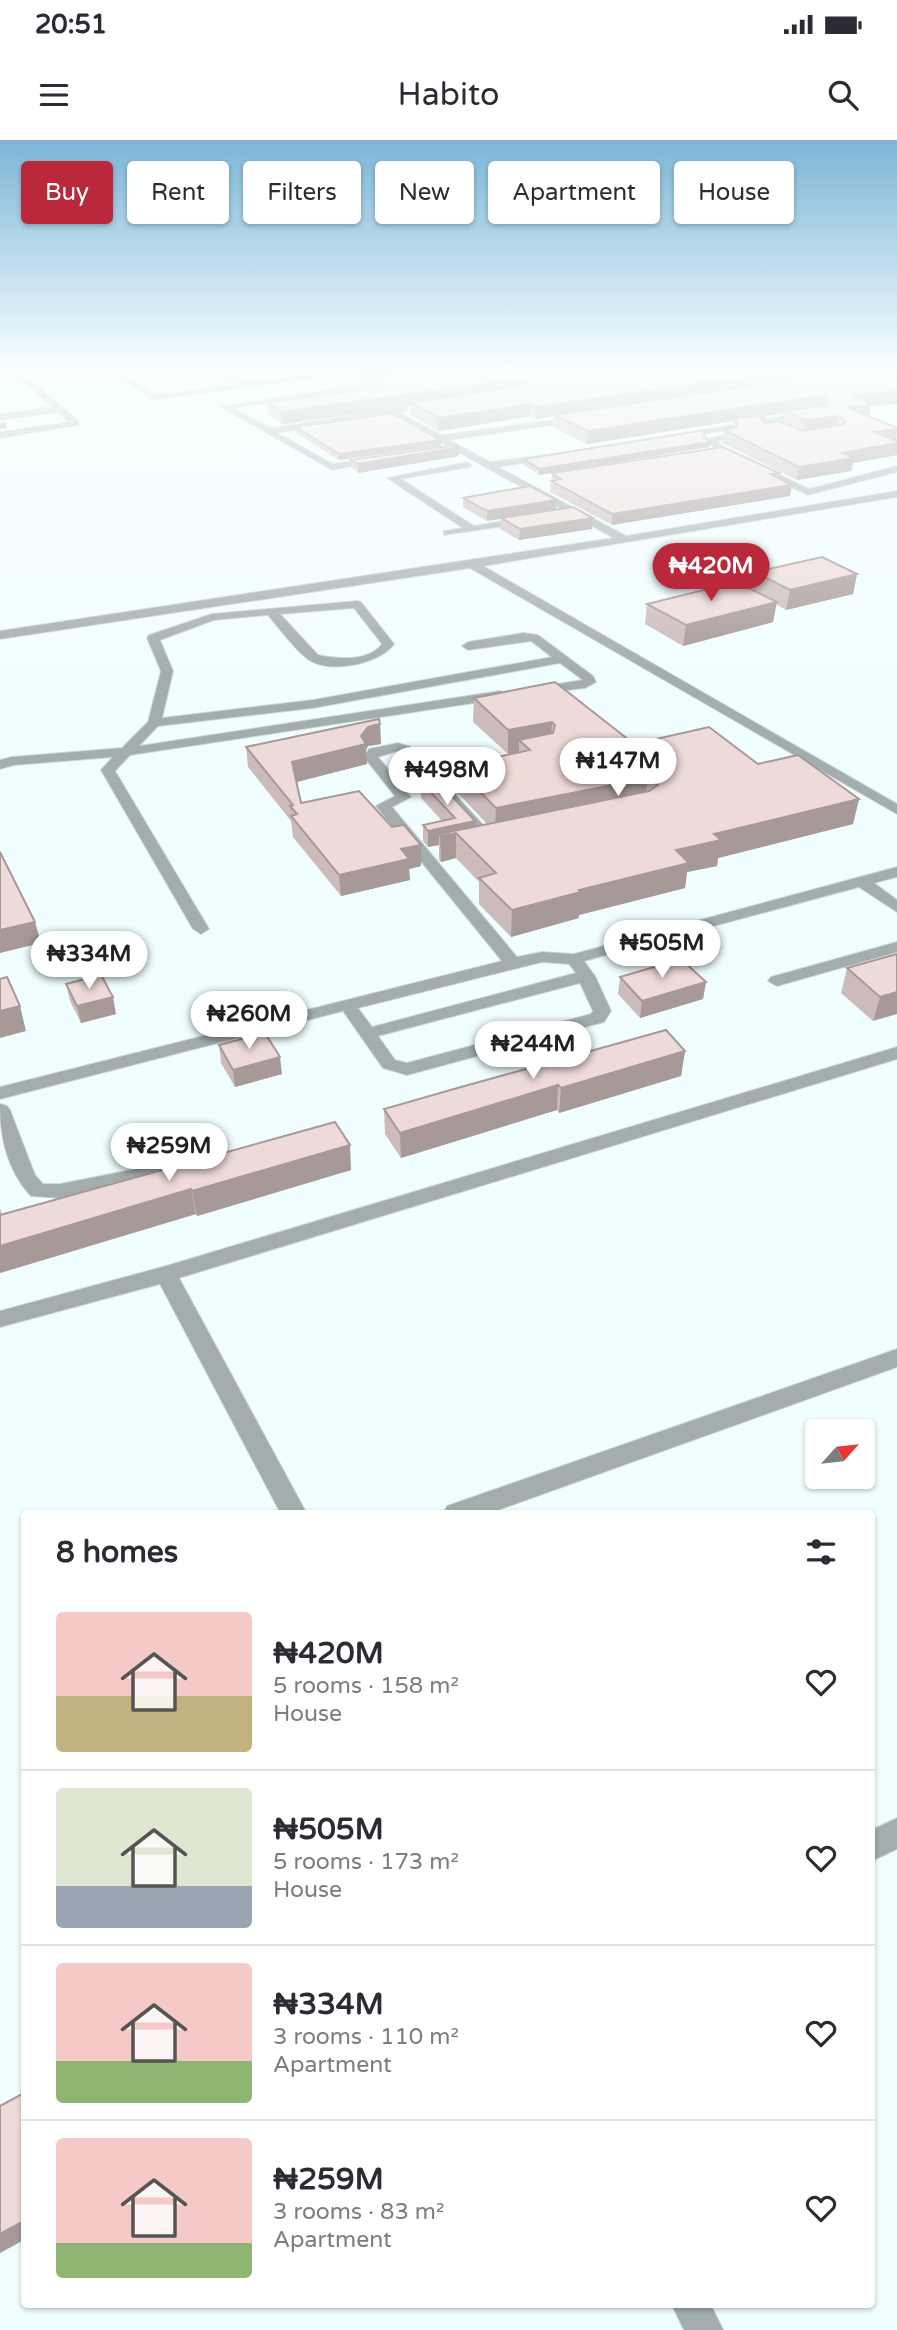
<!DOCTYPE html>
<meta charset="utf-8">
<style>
:root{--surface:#fff;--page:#f7f7f7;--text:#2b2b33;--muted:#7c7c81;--line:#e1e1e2;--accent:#ba293b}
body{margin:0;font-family:"Varela Round",sans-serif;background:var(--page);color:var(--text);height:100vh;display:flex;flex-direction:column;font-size:26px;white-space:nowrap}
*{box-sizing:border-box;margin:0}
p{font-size:23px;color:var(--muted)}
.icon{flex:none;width:38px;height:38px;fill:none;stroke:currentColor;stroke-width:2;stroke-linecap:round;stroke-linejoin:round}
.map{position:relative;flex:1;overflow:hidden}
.details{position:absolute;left:21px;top:1370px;width:854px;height:798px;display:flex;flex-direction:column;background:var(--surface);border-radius:7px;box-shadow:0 2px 5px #0004}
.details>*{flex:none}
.hud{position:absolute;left:21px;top:21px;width:856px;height:63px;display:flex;gap:14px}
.needle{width:46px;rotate:63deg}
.fabs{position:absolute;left:805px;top:1279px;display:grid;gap:14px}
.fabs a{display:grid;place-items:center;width:70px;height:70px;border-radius:7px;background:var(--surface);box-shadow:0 2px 5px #0004;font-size:35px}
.price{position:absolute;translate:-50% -60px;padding:0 16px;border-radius:24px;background:#fff;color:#222;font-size:23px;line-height:46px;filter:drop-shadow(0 2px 4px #0008)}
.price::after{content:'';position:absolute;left:50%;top:42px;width:21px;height:16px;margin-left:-10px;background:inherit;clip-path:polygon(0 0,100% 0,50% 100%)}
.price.current{background:var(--accent);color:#fff}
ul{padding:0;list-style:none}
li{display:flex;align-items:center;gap:21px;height:175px;padding:0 35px}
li+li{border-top:2px solid var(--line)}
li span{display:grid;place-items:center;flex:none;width:196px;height:140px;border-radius:7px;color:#555}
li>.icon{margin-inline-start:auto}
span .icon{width:84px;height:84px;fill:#fffc;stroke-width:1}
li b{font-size:30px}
h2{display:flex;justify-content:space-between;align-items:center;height:84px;padding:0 35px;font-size:30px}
.pill{padding:0 24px;border-radius:7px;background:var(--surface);box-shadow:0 2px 5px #0004;font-size:24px;line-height:63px}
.pill.current{background:var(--accent);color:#fff}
.status{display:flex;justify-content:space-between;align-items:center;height:49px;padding:0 35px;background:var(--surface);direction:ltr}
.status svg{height:19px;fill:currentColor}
header{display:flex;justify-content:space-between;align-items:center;height:91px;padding:0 35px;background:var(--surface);font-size:32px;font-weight:600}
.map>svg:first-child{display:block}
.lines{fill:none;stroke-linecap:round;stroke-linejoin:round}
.minor-casing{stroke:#cedadb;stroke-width:2}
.minor{fill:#a4adae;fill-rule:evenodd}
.wall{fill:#cdbbbb;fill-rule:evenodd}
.shaded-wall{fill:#a79998}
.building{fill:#eedad9;stroke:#a79998;stroke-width:2}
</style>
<div class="status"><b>20:51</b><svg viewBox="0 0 49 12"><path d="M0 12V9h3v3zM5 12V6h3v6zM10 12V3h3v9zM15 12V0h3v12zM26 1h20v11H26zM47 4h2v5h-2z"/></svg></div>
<header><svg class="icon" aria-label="menu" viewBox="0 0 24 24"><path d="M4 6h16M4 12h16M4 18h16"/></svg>Habito<svg class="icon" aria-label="search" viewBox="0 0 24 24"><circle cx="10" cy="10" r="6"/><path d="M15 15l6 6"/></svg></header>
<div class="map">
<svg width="897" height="2190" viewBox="0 0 897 2190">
<rect width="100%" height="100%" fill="#f1feff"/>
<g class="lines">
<defs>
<g id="minor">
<path d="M8,228H16L79,281V285L0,298V292L69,282L58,272L0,280V274L53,267Z"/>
<path d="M108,228H117L155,255L236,245L212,228H221L245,243L365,228H385L153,260Z"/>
<path d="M388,240L391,244L233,268L270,288L404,267L408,270L400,273L441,295L584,276L581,281L449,300L490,322L553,314V318L550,319L498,327L626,396L897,351V357L483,426L897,664V674L470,428L0,499V491L614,398L391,275L277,293L333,324L378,317L383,320L332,330L221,267Z"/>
<path d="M813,271L816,276L679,298L675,295Z"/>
<path d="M730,293L734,296L733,298L716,301L726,309L809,349L897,326V332L808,355L720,313L705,300Z"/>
<path d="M467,322L472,325L470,327L401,339L474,386L528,377L533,380L532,382L444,395V391L463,388L387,338Z"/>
<path d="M357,461L361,462L394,504C380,524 330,534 309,520C294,509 280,489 268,475L214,480L160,500L173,531L162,578L313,560L552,517L531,501L468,510L462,506L468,502L523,493L538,495L593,536L596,542L585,548L532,554V548L583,540L560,523L313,568L158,586L139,606L500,551L506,555L500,559L130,615L115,631L209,789L201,794L193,789L101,630L113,617L14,625L0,629V620L12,617L122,608L148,582L161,531L147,498L149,495L212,474ZM354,468L382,504C368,522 338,519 318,515L280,474Z"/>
<path d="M398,603L411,607L433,631L482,621L489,625L487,628L440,638L495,698L497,701L495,704H485L401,613L397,611L378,617L411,657L392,667L517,817L542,812L574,814L897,727V737L874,743L897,760V772L859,747L584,821L595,836L611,871L604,882L407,935L383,928L343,871L0,959V947L502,821L376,666L395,656L364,617L369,609ZM542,822L569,824L576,833L372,887L358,868ZM580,843L593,871L591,874L407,923L395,920L378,896Z"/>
<path d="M897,802V812L777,846L768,841L771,837Z"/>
<path d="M897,907V919L179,1138L307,1374H281L160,1144L0,1187V1171L166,1126Z"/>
<path d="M0,964L7,966L10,970L35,1035L43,1044H60L177,1021L184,1023L187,1028L184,1033L177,1035L60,1058L31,1056C7,1030 0,998 0,964Z"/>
<path d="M897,1209V1227L487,1374H443L447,1366Z"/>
<path d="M897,1678V1709L872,1721V1690Z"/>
<path d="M672,2165H711L723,2190H684Z"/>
</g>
</defs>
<!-- minor casing -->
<use href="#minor" class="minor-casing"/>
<!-- minor -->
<use href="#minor" class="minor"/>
</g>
<!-- wall -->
<g class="wall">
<path d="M341,228H420L424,230L897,228V264L871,266L869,276L897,298V315L853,323L851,331L797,340L722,303L724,290L733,288L734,281L587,304L553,287L554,276L536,279L531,276L439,291L411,275V266L282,284L268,274L267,262L373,248V240L362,242L353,236V228L343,229ZM785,273L783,283L765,282L766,276Z"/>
<path d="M296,287L441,306L339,320L296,293Z"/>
<path d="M710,302L709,307L539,335L524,325V319Z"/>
<path d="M459,316L358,333L352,328L351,320Z"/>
<path d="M552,333H779L778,338L790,356L612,385L550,352Z"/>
<path d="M463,358L557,360L556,370L593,378L592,389L519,400L500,389L501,379L487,381L463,367Z"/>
<path d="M755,432L857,434L853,454L786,470L776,464L773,482L683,506L645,484L647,464L752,450Z"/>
<path d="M474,558L634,604L758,624L859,659L853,684L718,718L717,726L687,732L685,748L579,775V778L511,797L479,764V742L456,718L441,722L439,720V705L428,707L423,701V685L442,681L421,658V642L475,681V687L487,684L455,650V626L508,614L473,582Z"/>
<path d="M380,584L381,604L368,606L366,610L367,624L296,642L301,663L421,726L409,729L410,740L341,756L293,697L291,681L248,627L246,607Z"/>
<path d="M897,814L873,881L841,853L847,828Z"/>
<path d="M620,837L706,842L703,859L640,878L618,854Z"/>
<path d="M66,844L116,874L81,883L70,861Z"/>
<path d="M219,905L282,934L235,947L221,923Z"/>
<path d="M685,911L681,936L559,973L557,970L401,1018L385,994L384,969Z"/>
<path d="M335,982L351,1030L197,1076L196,1074L0,1133V1068L2,1074Z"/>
</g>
<!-- shaded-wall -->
<g class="shaded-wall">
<path d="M383,228H390V238H373V240L362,242L361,230Z"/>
<path d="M783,232L782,243L554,275V276L536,279V267Z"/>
<path d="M521,239V250L411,263V266L282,284L281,272Z"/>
<path d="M897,252V264L871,266L869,277L845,279L854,255Z"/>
<path d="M826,255L824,267L785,271V273L766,276L764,286L734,279V281L587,304L588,291Z"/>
<path d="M531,264V276L439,291V278Z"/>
<path d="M839,276L837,288L803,292L805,280Z"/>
<path d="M6,282L7,288L0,289V283Z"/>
<path d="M897,289L896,301L875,292Z"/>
<path d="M441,300V306L339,320V314Z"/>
<path d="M710,302L709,307L539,335V329Z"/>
<path d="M897,303V315L853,323L851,331L797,340L799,327L842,313Z"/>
<path d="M459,307V316L358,333V324Z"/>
<path d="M792,345L790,356L612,385V374Z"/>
<path d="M557,360L556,370L487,381V371Z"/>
<path d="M593,378L592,389L519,400L520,389Z"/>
<path d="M857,434L853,454L786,470L790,450Z"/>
<path d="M777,462L773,482L683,506L686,485Z"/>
<path d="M552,582L551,606L519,600V612L508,614V590Z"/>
<path d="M380,584L381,604L368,606L366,610L367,624L293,643L292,622L361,596L368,587Z"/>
<path d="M648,638L645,662L495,693L496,668Z"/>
<path d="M859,659L853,684L718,718L717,726L687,732L685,748L579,775V778L511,797L512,770L579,750L714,694Z"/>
<path d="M475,681V697L456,693V718L441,722L440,696L439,694V705L428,707V691Z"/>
<path d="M421,705V726L409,729L410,740L341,756L339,735L401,709Z"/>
<path d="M35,782L41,803L0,813V790Z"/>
<path d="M706,842L703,859L640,878L642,861Z"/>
<path d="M897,852V874L873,881L880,857Z"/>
<path d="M113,857L116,874L81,883L77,866Z"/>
<path d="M20,866L26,891L0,898V871Z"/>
<path d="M685,911L681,936L559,973L561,948Z"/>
<path d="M280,917L282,934L235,947L233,930Z"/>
<path d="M558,945L557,970L401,1018L400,993Z"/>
<path d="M350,1005L351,1030L197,1076L192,1051Z"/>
<path d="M191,1049L196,1074L0,1133V1106Z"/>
<path d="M24,2081V2100L0,2113V2094Z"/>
</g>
<!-- building -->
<g class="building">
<path d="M358,228H383L361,230Z"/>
<path d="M390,228H420L424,230L443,228H897V252L854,255L871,265L847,267L897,288V289L875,292L897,301V303L842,313L854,318L799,327L724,290L737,287L738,283L734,279L766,274L760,278L765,283L780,281L803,291L844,284L846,281L839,276L805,280L785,271L828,265L830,261L826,255L588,291L554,275L787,241L789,237L783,232L536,267L531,264L439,278L411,263L528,245L521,239L281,272L267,262L386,247L373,238L393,234Z"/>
<path d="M392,273L441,300L339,314L296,287Z"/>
<path d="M705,290L704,296L710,302L539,329L524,319Z"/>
<path d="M456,305L459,307L358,324L351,320Z"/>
<path d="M723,307L779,333L771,334L792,345L612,374L551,341L561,339L552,333Z"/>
<path d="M530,346L557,360L487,371L463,358Z"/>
<path d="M573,367L593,378L520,389L501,378Z"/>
<path d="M822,417L857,434L790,450L755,432Z"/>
<path d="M736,442L777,462L686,485L647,464Z"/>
<path d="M555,542L634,604L709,587L758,624L798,615L859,659L714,694L721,700L676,710L689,723L579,750L581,752L512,770L479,738L496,733L456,693L440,696L439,694L649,651L658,645L648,638L496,668L455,626L530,610L519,600L553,593L555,585L552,582L508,590L474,558Z"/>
<path d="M379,579L380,584L368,587L361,596L366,604L292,622L301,663L359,651L392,687L404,685L421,705L401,709L409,719L339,735L291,676L297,674L290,666L293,665L246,607Z"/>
<path d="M436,639L475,681L428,691L423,685L455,678L421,642Z"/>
<path d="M0,712L35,782L0,790Z"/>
<path d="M897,814V852L880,857L847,828Z"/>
<path d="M681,819L706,842L642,861L620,837Z"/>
<path d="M101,835L113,857L77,866L66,844Z"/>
<path d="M7,837L20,866L0,871V839Z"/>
<path d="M666,890L685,911L561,948L558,945L400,993L384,969L461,947Z"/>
<path d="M265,893L280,917L233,930L219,905Z"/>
<path d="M335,982L350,1005L192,1051L191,1049L0,1106V1075Z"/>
<path d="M24,1953V2081L0,2094V1966Z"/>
</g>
<!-- sky -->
<linearGradient id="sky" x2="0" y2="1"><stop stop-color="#7cb5d6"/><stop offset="0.43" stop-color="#f9ffff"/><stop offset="1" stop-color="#f9ffff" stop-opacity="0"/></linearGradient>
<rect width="897" height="534" fill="url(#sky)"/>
</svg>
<div class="fabs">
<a><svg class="needle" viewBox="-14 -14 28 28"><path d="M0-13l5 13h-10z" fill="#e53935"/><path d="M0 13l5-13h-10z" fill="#7c7c81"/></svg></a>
</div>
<b class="price current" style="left:711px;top:463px">₦420M</b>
<b class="price" style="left:618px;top:658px">₦147M</b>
<b class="price" style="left:447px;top:667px">₦498M</b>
<b class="price" style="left:662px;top:840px">₦505M</b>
<b class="price" style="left:89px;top:851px">₦334M</b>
<b class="price" style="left:249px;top:911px">₦260M</b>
<b class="price" style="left:533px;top:941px">₦244M</b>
<b class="price" style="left:169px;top:1043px">₦259M</b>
<div class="hud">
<a class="pill current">Buy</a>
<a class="pill">Rent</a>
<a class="pill">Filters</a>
<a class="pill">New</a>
<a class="pill">Apartment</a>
<a class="pill">House</a>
</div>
<section class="details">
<h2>8 homes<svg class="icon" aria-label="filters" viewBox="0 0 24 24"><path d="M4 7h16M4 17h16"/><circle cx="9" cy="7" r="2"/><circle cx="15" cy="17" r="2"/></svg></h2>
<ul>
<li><span style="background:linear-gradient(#f6c9c9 60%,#c2b280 0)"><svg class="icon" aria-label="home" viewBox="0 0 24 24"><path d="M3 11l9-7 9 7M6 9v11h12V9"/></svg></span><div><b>₦420M</b><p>5 rooms · 158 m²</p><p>House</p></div><svg class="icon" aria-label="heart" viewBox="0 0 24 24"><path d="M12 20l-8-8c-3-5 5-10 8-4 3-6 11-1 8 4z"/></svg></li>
<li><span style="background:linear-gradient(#dfe7d0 70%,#9aa5b1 0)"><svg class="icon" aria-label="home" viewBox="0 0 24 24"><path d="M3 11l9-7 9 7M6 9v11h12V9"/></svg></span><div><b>₦505M</b><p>5 rooms · 173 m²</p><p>House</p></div><svg class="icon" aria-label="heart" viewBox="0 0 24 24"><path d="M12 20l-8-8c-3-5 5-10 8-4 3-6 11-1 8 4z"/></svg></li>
<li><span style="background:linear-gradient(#f6c9c9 70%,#8fb573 0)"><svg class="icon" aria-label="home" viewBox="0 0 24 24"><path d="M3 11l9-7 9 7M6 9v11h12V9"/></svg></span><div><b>₦334M</b><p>3 rooms · 110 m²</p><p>Apartment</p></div><svg class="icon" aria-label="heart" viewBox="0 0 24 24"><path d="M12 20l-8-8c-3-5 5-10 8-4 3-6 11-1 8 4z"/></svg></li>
<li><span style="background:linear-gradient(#f6c9c9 75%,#8fb573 0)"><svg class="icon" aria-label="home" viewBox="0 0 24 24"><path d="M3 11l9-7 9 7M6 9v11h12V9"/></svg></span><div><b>₦259M</b><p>3 rooms · 83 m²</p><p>Apartment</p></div><svg class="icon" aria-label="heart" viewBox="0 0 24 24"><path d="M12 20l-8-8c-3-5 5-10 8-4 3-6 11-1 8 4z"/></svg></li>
</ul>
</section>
</div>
